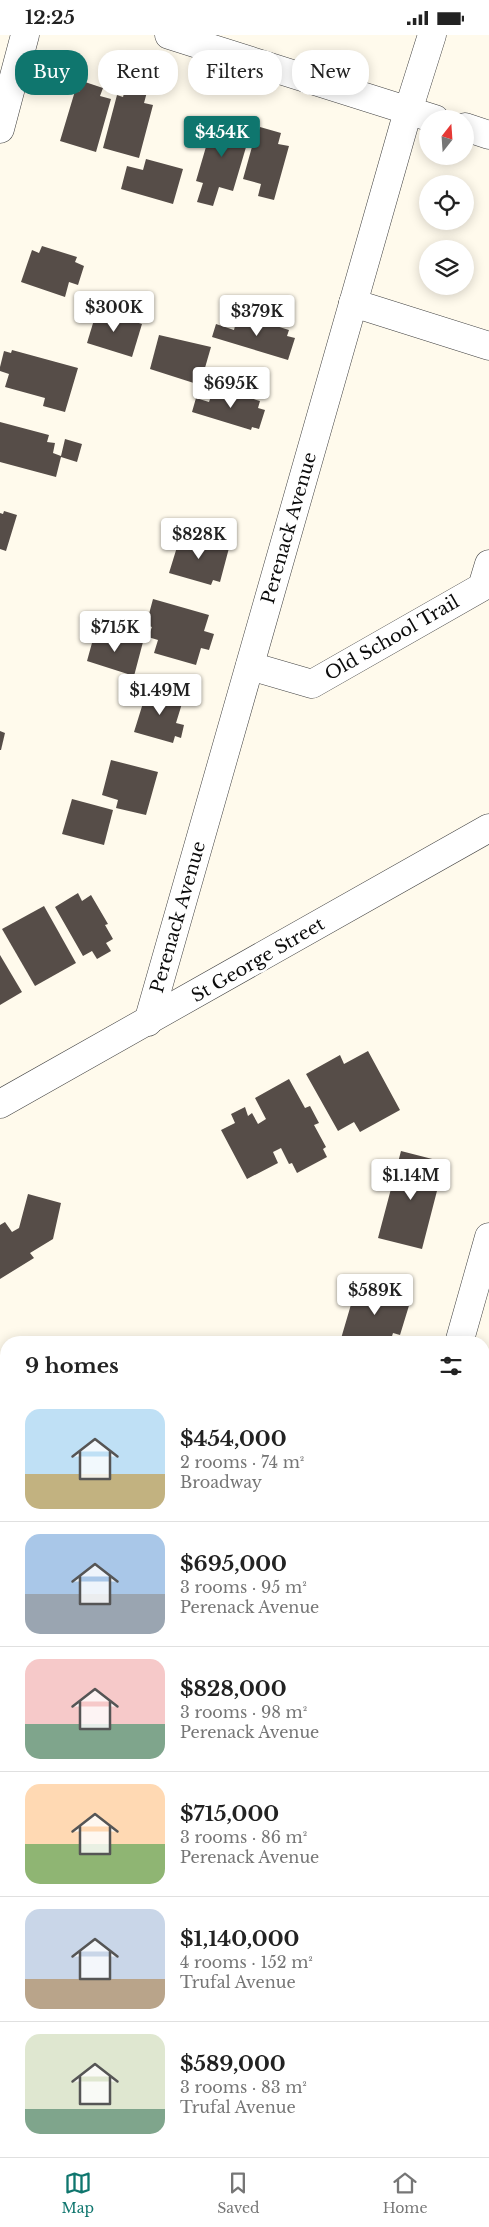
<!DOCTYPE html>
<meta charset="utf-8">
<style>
:root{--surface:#fff;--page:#f6f6f6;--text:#222;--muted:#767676;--line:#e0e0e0;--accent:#0f766e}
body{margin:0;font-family:"Libre Baskerville",serif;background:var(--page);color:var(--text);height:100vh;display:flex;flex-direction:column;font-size:19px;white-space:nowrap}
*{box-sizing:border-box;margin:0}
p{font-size:16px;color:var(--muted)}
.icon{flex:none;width:28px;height:28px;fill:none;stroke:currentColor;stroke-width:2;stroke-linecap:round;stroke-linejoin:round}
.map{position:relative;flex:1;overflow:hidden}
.panel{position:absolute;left:0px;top:1301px;width:490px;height:821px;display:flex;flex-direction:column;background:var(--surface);border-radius:20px 20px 0 0;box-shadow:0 2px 12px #0003}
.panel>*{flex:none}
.top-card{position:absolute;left:15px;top:15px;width:460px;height:45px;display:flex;gap:10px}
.needle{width:32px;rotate:17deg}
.buttons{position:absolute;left:419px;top:75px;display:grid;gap:10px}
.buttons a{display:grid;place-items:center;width:55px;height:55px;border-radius:50%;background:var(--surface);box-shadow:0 2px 12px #0003;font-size:25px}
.price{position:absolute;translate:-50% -42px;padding:0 11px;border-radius:5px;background:#fff;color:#222;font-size:16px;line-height:32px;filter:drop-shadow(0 1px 2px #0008)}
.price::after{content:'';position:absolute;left:50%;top:30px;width:15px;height:11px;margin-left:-8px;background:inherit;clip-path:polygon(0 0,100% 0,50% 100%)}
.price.current{background:var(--accent);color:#fff}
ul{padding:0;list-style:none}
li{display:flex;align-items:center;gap:15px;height:125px;padding:0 25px}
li+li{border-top:1px solid var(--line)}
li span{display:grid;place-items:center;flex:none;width:140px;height:100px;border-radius:15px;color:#555}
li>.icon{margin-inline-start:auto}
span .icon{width:60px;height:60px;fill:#fffc;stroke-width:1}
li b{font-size:21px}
h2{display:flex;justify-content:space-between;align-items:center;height:60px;padding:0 25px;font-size:21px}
.pill{padding:0 18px;border-radius:20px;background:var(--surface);box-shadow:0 2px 12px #0003;font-size:18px;line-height:45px}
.pill.current{background:var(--accent);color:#fff}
.status{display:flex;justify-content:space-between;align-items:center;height:35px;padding:0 25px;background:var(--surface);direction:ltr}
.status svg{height:14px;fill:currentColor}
.tab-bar{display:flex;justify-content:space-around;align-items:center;height:70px;border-top:1px solid var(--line);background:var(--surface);font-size:14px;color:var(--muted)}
.tab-bar a{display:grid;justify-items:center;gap:2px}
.tab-bar .current{color:var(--accent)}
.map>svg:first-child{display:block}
.building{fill:#564d48}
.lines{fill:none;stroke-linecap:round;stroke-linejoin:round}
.minor-casing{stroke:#3f3f3f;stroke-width:29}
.major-casing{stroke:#1d1d1d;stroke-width:29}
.minor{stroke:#fff;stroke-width:28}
.major{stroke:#ffd15c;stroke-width:28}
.labels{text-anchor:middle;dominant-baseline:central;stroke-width:5;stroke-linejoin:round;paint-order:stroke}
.street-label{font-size:18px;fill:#0c0c0c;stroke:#fff}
</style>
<div class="status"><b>12:25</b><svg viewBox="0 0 49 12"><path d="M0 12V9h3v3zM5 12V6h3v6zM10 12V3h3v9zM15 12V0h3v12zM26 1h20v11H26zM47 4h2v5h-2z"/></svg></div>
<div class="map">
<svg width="489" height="2122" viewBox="0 0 489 2122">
<rect width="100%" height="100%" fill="#fffaec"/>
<!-- building -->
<g class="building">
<path d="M82,46L103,53L100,61L111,64L96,117L60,106L75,56L79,57Z"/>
<path d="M126,51L147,57L144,68L153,70L139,123L103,113L117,60L123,62Z"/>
<path d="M215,81L252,92L233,156L219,152L213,171L197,167L203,148L196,146Z"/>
<path d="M260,92L281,98L278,109L289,111L274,165L258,161L261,149L243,144L255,101L257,102Z"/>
<path d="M146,124L183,134L173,169L121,154L127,131L143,135Z"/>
<path d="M42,211L77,222L75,227L84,231L78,250L69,247L65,262L21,247L32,215L39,218Z"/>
<path d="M97,275L142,289L132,322L87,308Z"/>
<path d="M238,279L289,295L287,301L295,303L288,325L212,302L216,289L234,295Z"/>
<path d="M159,300L211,312L200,350L150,334Z"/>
<path d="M12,315L78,333L65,377L43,371L45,363L5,352L9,339L0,336V332L4,316L11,318Z"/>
<path d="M214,352L260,366L258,373L265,375L259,394L252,392L251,395L192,377L196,363L209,367Z"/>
<path d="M0,387L49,400L47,407L55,408L53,418L61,421L65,404L82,409L77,427L61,422L56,442L0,427Z"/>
<path d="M4,476L17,480L6,516L0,514V478L3,479Z"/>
<path d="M181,499L229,513L220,547L213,545L211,550L169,538Z"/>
<path d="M153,564L209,580L204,596L214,599L209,615L201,613L196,630L154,618L158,605L148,602L152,592L146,590Z"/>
<path d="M95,597L104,600L105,597L143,607L134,641L87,626Z"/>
<path d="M148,652L184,662L176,688L184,690L181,703L175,701L173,708L134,697Z"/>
<path d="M0,696L5,698L1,715H0Z"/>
<path d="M111,725L158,737L146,780L116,773L118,765L102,760Z"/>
<path d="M72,764L113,775L104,810L62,799Z"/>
<path d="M78,858L82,866L91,860L108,889L105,890L113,904L106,908L111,916L97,924L92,916L83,921L55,872Z"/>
<path d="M44,871L76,928L35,951L2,894Z"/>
<path d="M0,920L22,957L0,970Z"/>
<path d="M368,1016L400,1075L360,1097L354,1087L338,1096L306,1039L340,1020L344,1029Z"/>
<path d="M289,1044L305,1073L310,1071L319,1088L314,1090L326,1112L323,1114L327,1122L297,1138L292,1128L289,1129L281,1113L273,1117L278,1128L247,1144L221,1095L235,1088L231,1079L245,1072L248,1081L252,1078L258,1089L266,1084L255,1063Z"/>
<path d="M401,1116L440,1126L434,1151L438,1152L422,1214L378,1203Z"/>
<path d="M28,1159L61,1168L53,1204L30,1218L34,1223L0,1244V1190L5,1187L12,1197L19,1193Z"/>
<path d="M357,1249L411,1264L400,1300L393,1298L390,1308L340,1307Z"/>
<path d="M488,1499H489V1568L484,1566V1515Z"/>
<path d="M484,1582L489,1583V1667L484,1665Z"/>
</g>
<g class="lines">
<defs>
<g id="minor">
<path d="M169,0L435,84"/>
<path d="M465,92L489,100"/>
<path d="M0,94L25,0"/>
<path d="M353,268L489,311"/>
<path d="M250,631L312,649L482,552L489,529"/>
<path d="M148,987L408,76L432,0"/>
<path d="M0,1069L489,793"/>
<path d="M459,1308L489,1202"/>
<path d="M484,1875L489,1871"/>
<path d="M208,2122L214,2116"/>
</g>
<path id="major" d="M482,2122L489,2113"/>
</defs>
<!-- minor casing -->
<use href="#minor" class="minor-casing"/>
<!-- major casing -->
<use href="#major" class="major-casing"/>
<!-- minor -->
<use href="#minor" class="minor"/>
<!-- major -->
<use href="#major" class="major"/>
</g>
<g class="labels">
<!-- street labels -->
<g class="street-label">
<text transform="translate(289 493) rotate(-74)">Perenack Avenue</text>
<text transform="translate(392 603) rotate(-30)">Old School Trail</text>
<text transform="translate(178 882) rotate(-74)">Perenack Avenue</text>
<text transform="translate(258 925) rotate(-30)">St George Street</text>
</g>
</g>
</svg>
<div class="buttons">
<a><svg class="needle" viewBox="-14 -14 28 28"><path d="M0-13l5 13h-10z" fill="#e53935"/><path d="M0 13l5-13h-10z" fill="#767676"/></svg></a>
<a><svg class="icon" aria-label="locate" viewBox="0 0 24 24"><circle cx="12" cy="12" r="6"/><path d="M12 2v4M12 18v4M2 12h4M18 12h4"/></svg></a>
<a><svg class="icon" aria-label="layers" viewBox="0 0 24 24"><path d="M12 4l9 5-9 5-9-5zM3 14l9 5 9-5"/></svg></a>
</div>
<b class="price current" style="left:222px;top:123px">$454K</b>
<b class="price" style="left:114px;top:298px">$300K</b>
<b class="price" style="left:257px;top:302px">$379K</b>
<b class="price" style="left:231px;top:374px">$695K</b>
<b class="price" style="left:199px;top:525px">$828K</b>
<b class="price" style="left:115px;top:618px">$715K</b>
<b class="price" style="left:160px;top:681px">$1.49M</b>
<b class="price" style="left:411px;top:1166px">$1.14M</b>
<b class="price" style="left:375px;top:1281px">$589K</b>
<div class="top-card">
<a class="pill current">Buy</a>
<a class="pill">Rent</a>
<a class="pill">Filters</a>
<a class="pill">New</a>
</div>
<section class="panel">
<h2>9 homes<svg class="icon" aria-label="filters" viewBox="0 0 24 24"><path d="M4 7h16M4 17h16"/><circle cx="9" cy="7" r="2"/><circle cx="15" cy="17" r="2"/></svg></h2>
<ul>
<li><span style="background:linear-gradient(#bfe0f5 65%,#c2b280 0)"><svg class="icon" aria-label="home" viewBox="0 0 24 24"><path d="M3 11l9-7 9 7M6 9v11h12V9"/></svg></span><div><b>$454,000</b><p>2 rooms · 74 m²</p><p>Broadway</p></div></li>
<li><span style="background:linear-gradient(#a9c7e8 60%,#9aa5b1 0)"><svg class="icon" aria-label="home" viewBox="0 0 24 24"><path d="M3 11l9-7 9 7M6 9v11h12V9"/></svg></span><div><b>$695,000</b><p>3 rooms · 95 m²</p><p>Perenack Avenue</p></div></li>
<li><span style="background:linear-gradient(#f6c9c9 65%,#7fa58c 0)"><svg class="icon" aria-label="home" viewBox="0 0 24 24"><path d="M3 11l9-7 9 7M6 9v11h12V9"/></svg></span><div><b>$828,000</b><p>3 rooms · 98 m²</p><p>Perenack Avenue</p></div></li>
<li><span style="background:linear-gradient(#ffd9b3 60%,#8fb573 0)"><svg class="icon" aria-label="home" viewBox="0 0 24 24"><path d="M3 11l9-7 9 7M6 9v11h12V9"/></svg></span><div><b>$715,000</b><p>3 rooms · 86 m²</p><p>Perenack Avenue</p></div></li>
<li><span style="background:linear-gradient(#c9d6e8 70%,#b9a48a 0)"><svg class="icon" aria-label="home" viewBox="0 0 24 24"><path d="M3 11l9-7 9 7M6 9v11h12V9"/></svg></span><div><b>$1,140,000</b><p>4 rooms · 152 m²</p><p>Trufal Avenue</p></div></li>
<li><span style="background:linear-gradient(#dfe7d0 75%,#7fa58c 0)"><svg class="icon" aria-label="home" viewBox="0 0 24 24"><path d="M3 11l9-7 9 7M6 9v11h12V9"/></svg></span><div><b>$589,000</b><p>3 rooms · 83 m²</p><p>Trufal Avenue</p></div></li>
</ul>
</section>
</div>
<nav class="tab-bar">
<a class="current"><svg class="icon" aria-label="map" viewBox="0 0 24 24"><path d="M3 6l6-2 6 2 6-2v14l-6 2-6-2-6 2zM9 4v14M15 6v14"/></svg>Map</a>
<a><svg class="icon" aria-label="saved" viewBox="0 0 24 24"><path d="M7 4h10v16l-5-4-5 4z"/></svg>Saved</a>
<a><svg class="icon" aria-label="home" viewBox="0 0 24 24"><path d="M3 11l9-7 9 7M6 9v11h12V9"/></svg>Home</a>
</nav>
